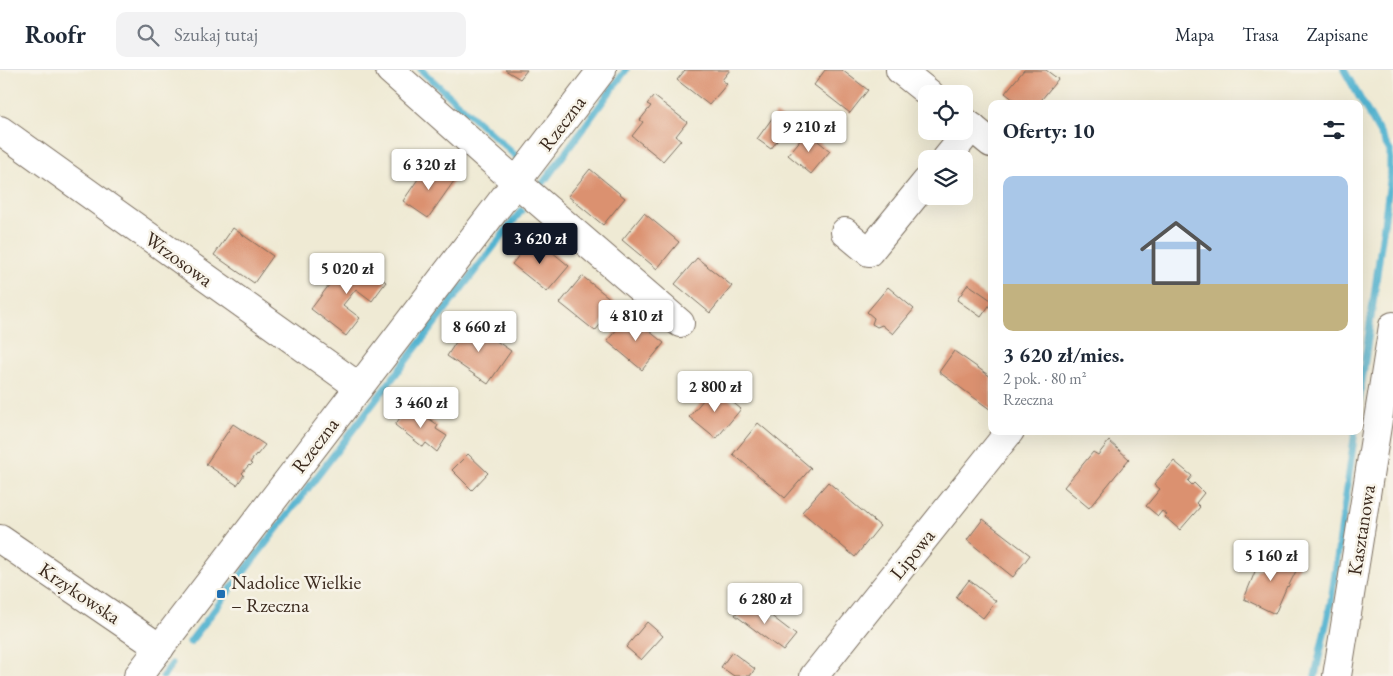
<!DOCTYPE html>
<html lang="pl">
<meta charset="utf-8">
<style>
:root{--surface:#fff;--page:#f2f2f3;--text:#1f2937;--muted:#747a83;--line:#e0e1e3;--accent:#111827}
body{margin:0;font-family:"EB Garamond",serif;background:var(--page);color:var(--text);height:100vh;display:flex;flex-direction:column;font-size:19px;white-space:nowrap}
*{box-sizing:border-box;margin:0}
p{font-size:16px;color:var(--muted)}
.icon{flex:none;width:28px;height:28px;fill:none;stroke:currentColor;stroke-width:2;stroke-linecap:round;stroke-linejoin:round}
.map{position:relative;flex:1;overflow:hidden}
.sheet{position:absolute;left:988px;top:30px;width:375px;height:335px;display:flex;flex-direction:column;background:var(--surface);border-radius:10px;box-shadow:0 5px 20px #0002}
.sheet>*{flex:none}
.controls{position:absolute;left:918px;top:15px;display:grid;gap:10px}
.controls a{display:grid;place-items:center;width:55px;height:55px;border-radius:10px;background:var(--surface);box-shadow:0 5px 20px #0002;font-size:25px}
.price{position:absolute;translate:-50% -42px;padding:0 11px;border-radius:5px;background:#fff;color:#222;font-size:16px;line-height:32px;filter:drop-shadow(0 1px 2px #0008)}
.price::after{content:'';position:absolute;left:50%;top:30px;width:15px;height:11px;margin-left:-8px;background:inherit;clip-path:polygon(0 0,100% 0,50% 100%)}
.price.current{background:var(--accent);color:#fff}
ul{padding:0;list-style:none}
li{display:grid;align-content:center;gap:10px;height:265px;padding:0 15px}
li+li{border-top:1px solid var(--line)}
li span{display:grid;place-items:center;height:155px;border-radius:10px;color:#555}
li>.icon{margin-inline-start:auto}
span .icon{width:90px;height:90px;fill:#fffc;stroke-width:1}
li b{font-size:21px}
h2{display:flex;justify-content:space-between;align-items:center;height:60px;padding:0 15px;font-size:21px}
header{display:flex;align-items:center;gap:30px;box-sizing:border-box;height:70px;padding:0 25px;background:var(--surface);border-bottom:1px solid var(--line)}
header strong{font-size:24px}
nav{display:flex;gap:28px;margin-inline-start:auto;font-size:18px}
.search{width:350px;height:45px;background:var(--page);display:flex;align-items:center;gap:12px;box-sizing:border-box;padding:0 18px;border-radius:10px;color:var(--muted);font-size:19px}
.map>svg:first-child{display:block}
.lines{fill:none;stroke-linecap:round;stroke-linejoin:round}
.stream{stroke:#52b3d0;stroke-width:7}
.building{fill:#db9170}
.minor-casing{stroke:#7a6d5e;stroke-width:30}
.minor{stroke:#fff;stroke-width:28}
.poi-dot{fill:#1f6fb2;stroke:#f7f3e8;stroke-width:2}
.labels{text-anchor:middle;dominant-baseline:central;stroke-width:5;stroke-linejoin:round;paint-order:stroke}
.street-label{font-size:20px;fill:#3b2a1e;stroke:#f7f3e8}
.poi-label{font-size:20px;fill:#3b2a1e;stroke:#f7f3e8;text-anchor:start}
</style>
<header>
<strong>Roofr</strong>
<div class="search"><svg class="icon" aria-label="search" viewBox="0 0 24 24"><circle cx="10" cy="10" r="6"/><path d="M15 15l6 6"/></svg>Szukaj tutaj</div>
<nav><a>Mapa</a><a>Trasa</a><a>Zapisane</a></nav>
</header>
<div class="map">
<svg width="1393" height="606" viewBox="0 0 1393 606">
<rect width="100%" height="100%" fill="#f7f3e8"/>
<filter id="ink" filterUnits="userSpaceOnUse"><feTurbulence type="fractalNoise" baseFrequency=".02" numOctaves="2"/><feDisplacementMap in="SourceGraphic" scale="10" xChannelSelector="R" yChannelSelector="G"/><feConvolveMatrix kernelMatrix="1 2 1 2 8 2 1 2 1" color-interpolation-filters="sRGB"/></filter>
<filter id="wash" filterUnits="userSpaceOnUse"><feTurbulence type="fractalNoise" baseFrequency=".0096" numOctaves="4" result="noise"/><feDisplacementMap in="SourceGraphic" scale="20" xChannelSelector="R" yChannelSelector="G"/><feGaussianBlur stdDeviation="1.12" result="paint"/><feColorMatrix in="noise" values="0 0 0 0 0 0 0 0 0 0 0 0 0 0 0 0 0 1.4 0 .05"/><feComposite in="paint" operator="in"/></filter>
<g filter="url(#wash)">
<rect width="100%" height="100%" fill="#efead4"/>
<g class="lines">
<!-- stream -->
<g class="stream">
<path d="M421,0L518,88"/>
<path d="M1344,0L1390,81V111L1359,333"/>
<path d="M543,113L626,0"/>
<path d="M190,572L521,141"/>
<path d="M163,606L172,594"/>
<path d="M1315,606L1331,531L1355,361"/>
</g>
</g>
<g id="blocks">
<!-- building -->
<g class="building">
<path d="M505,0H527L520,9Z"/>
<path d="M685,0H730L722,10L727,14L709,35L677,10Z"/>
<path d="M825,0H842L868,20L850,43L814,15Z"/>
<path d="M1024,0H1046L1058,9L1038,34H1019L1005,23Z"/>
<path d="M654,26L687,52L676,66L681,70L663,91L632,66L643,52L640,50L651,36L647,34Z"/>
<path d="M776,43L790,53L771,79L757,69Z"/>
<path d="M807,62L830,81L811,104L788,85Z"/>
<path d="M429,93L454,111L428,148L403,131Z"/>
<path d="M590,99L625,128L603,155L568,126Z"/>
<path d="M644,143L679,172L657,199L622,170Z"/>
<path d="M233,158L273,186L254,213L214,185Z"/>
<path d="M534,167L569,196L547,222L512,194Z"/>
<path d="M351,186L386,212L372,231L356,219L343,235L360,248L346,266L311,239Z"/>
<path d="M697,188L732,216L710,243L675,214Z"/>
<path d="M582,206L617,234L595,261L560,233Z"/>
<path d="M968,214L991,230V233L981,247L957,230Z"/>
<path d="M888,217L914,239L893,264L882,255L877,257L872,254L874,248L867,242Z"/>
<path d="M629,245L664,273L642,300L607,271Z"/>
<path d="M469,252L511,281L488,314L447,286Z"/>
<path d="M954,281L991,307V340L939,302Z"/>
<path d="M714,317L741,339L716,369L689,347Z"/>
<path d="M409,335L438,355L436,359L447,366L437,382L426,373L423,377L395,355Z"/>
<path d="M758,353L811,398L785,428L733,384Z"/>
<path d="M233,354L265,375L257,385L256,384L250,393L252,394L250,396L249,395L242,403L244,405L237,415L206,394Z"/>
<path d="M1109,371L1129,389L1089,438L1064,417L1093,382L1098,385Z"/>
<path d="M468,384L488,403L472,420L452,400Z"/>
<path d="M1174,391L1192,406L1188,411L1192,415L1194,413L1204,423L1196,433L1200,437L1180,460L1165,447L1167,445L1162,441L1158,446L1146,436L1160,419L1154,414Z"/>
<path d="M828,412L880,456L855,487L802,442Z"/>
<path d="M983,449L1030,485L1013,507L967,470Z"/>
<path d="M1267,480L1299,495L1288,517L1287,516L1275,544L1244,529L1256,499H1258Z"/>
<path d="M969,510L996,531L983,548L956,527Z"/>
<path d="M748,528L796,565L783,581L735,545Z"/>
<path d="M647,552L663,566L641,590L626,577Z"/>
<path d="M732,582L755,599L750,606H734L721,597Z"/>
</g>
</g>
</g>
<g filter="url(#ink)">
<use href="#blocks" fill-opacity="0" stroke="#7a6d5e" stroke-width="1"/>
<g class="lines">
<defs>
<g id="minor">
<path d="M390,0L516,112L680,253"/>
<path d="M900,0L930,24"/>
<path d="M964,51L991,73"/>
<path d="M0,60L359,317"/>
<path d="M946,89L972,57"/>
<path d="M845,162L869,182L926,112"/>
<path d="M0,469L160,578"/>
<path d="M138,606L602,0"/>
<path d="M814,606L1010,361"/>
<path d="M1337,606L1393,256"/>
</g>
</defs>
<!-- minor casing -->
<use href="#minor" class="minor-casing"/>
<!-- minor -->
<use href="#minor" class="minor"/>
</g>
</g>
<!-- markers -->
<rect class="poi-dot" x="216" y="519" width="10" height="10" rx="2.5"/>
<g class="labels">
<!-- street labels -->
<g class="street-label">
<text transform="translate(562 53) rotate(-53)">Rzeczna</text>
<text transform="translate(179 189) rotate(36)">Wrzosowa</text>
<text transform="translate(315 375) rotate(-53)">Rzeczna</text>
<text transform="translate(1361 460) rotate(-81)">Kasztanowa</text>
<text transform="translate(912 484) rotate(-51)">Lipowa</text>
<text transform="translate(80 523) rotate(34)">Krzykowska</text>
</g>
<!-- poi labels -->
<g class="poi-label">
<text x="231" y="512">Nadolice Wielkie<tspan x="231" dy="23">– Rzeczna</tspan></text>
</g>
</g>
</svg>
<div class="controls">
<a><svg class="icon" aria-label="locate" viewBox="0 0 24 24"><circle cx="12" cy="12" r="6"/><path d="M12 2v4M12 18v4M2 12h4M18 12h4"/></svg></a>
<a><svg class="icon" aria-label="layers" viewBox="0 0 24 24"><path d="M12 4l9 5-9 5-9-5zM3 14l9 5 9-5"/></svg></a>
</div>
<b class="price" style="left:809px;top:83px">9 210 zł</b>
<b class="price" style="left:429px;top:121px">6 320 zł</b>
<b class="price current" style="left:540px;top:195px">3 620 zł</b>
<b class="price" style="left:347px;top:225px">5 020 zł</b>
<b class="price" style="left:636px;top:272px">4 810 zł</b>
<b class="price" style="left:479px;top:283px">8 660 zł</b>
<b class="price" style="left:715px;top:343px">2 800 zł</b>
<b class="price" style="left:421px;top:359px">3 460 zł</b>
<b class="price" style="left:1271px;top:512px">5 160 zł</b>
<b class="price" style="left:765px;top:555px">6 280 zł</b>
<section class="sheet">
<h2>Oferty: 10<svg class="icon" aria-label="filters" viewBox="0 0 24 24"><path d="M4 7h16M4 17h16"/><circle cx="9" cy="7" r="2"/><circle cx="15" cy="17" r="2"/></svg></h2>
<ul>
<li><span style="background:linear-gradient(#a9c7e8 70%,#c2b280 0)"><svg class="icon" aria-label="home" viewBox="0 0 24 24"><path d="M3 11l9-7 9 7M6 9v11h12V9"/></svg></span><div><b>3 620 zł/mies.</b><p>2 pok. · 80 m²</p><p>Rzeczna</p></div></li>
</ul>
</section>
</div>
